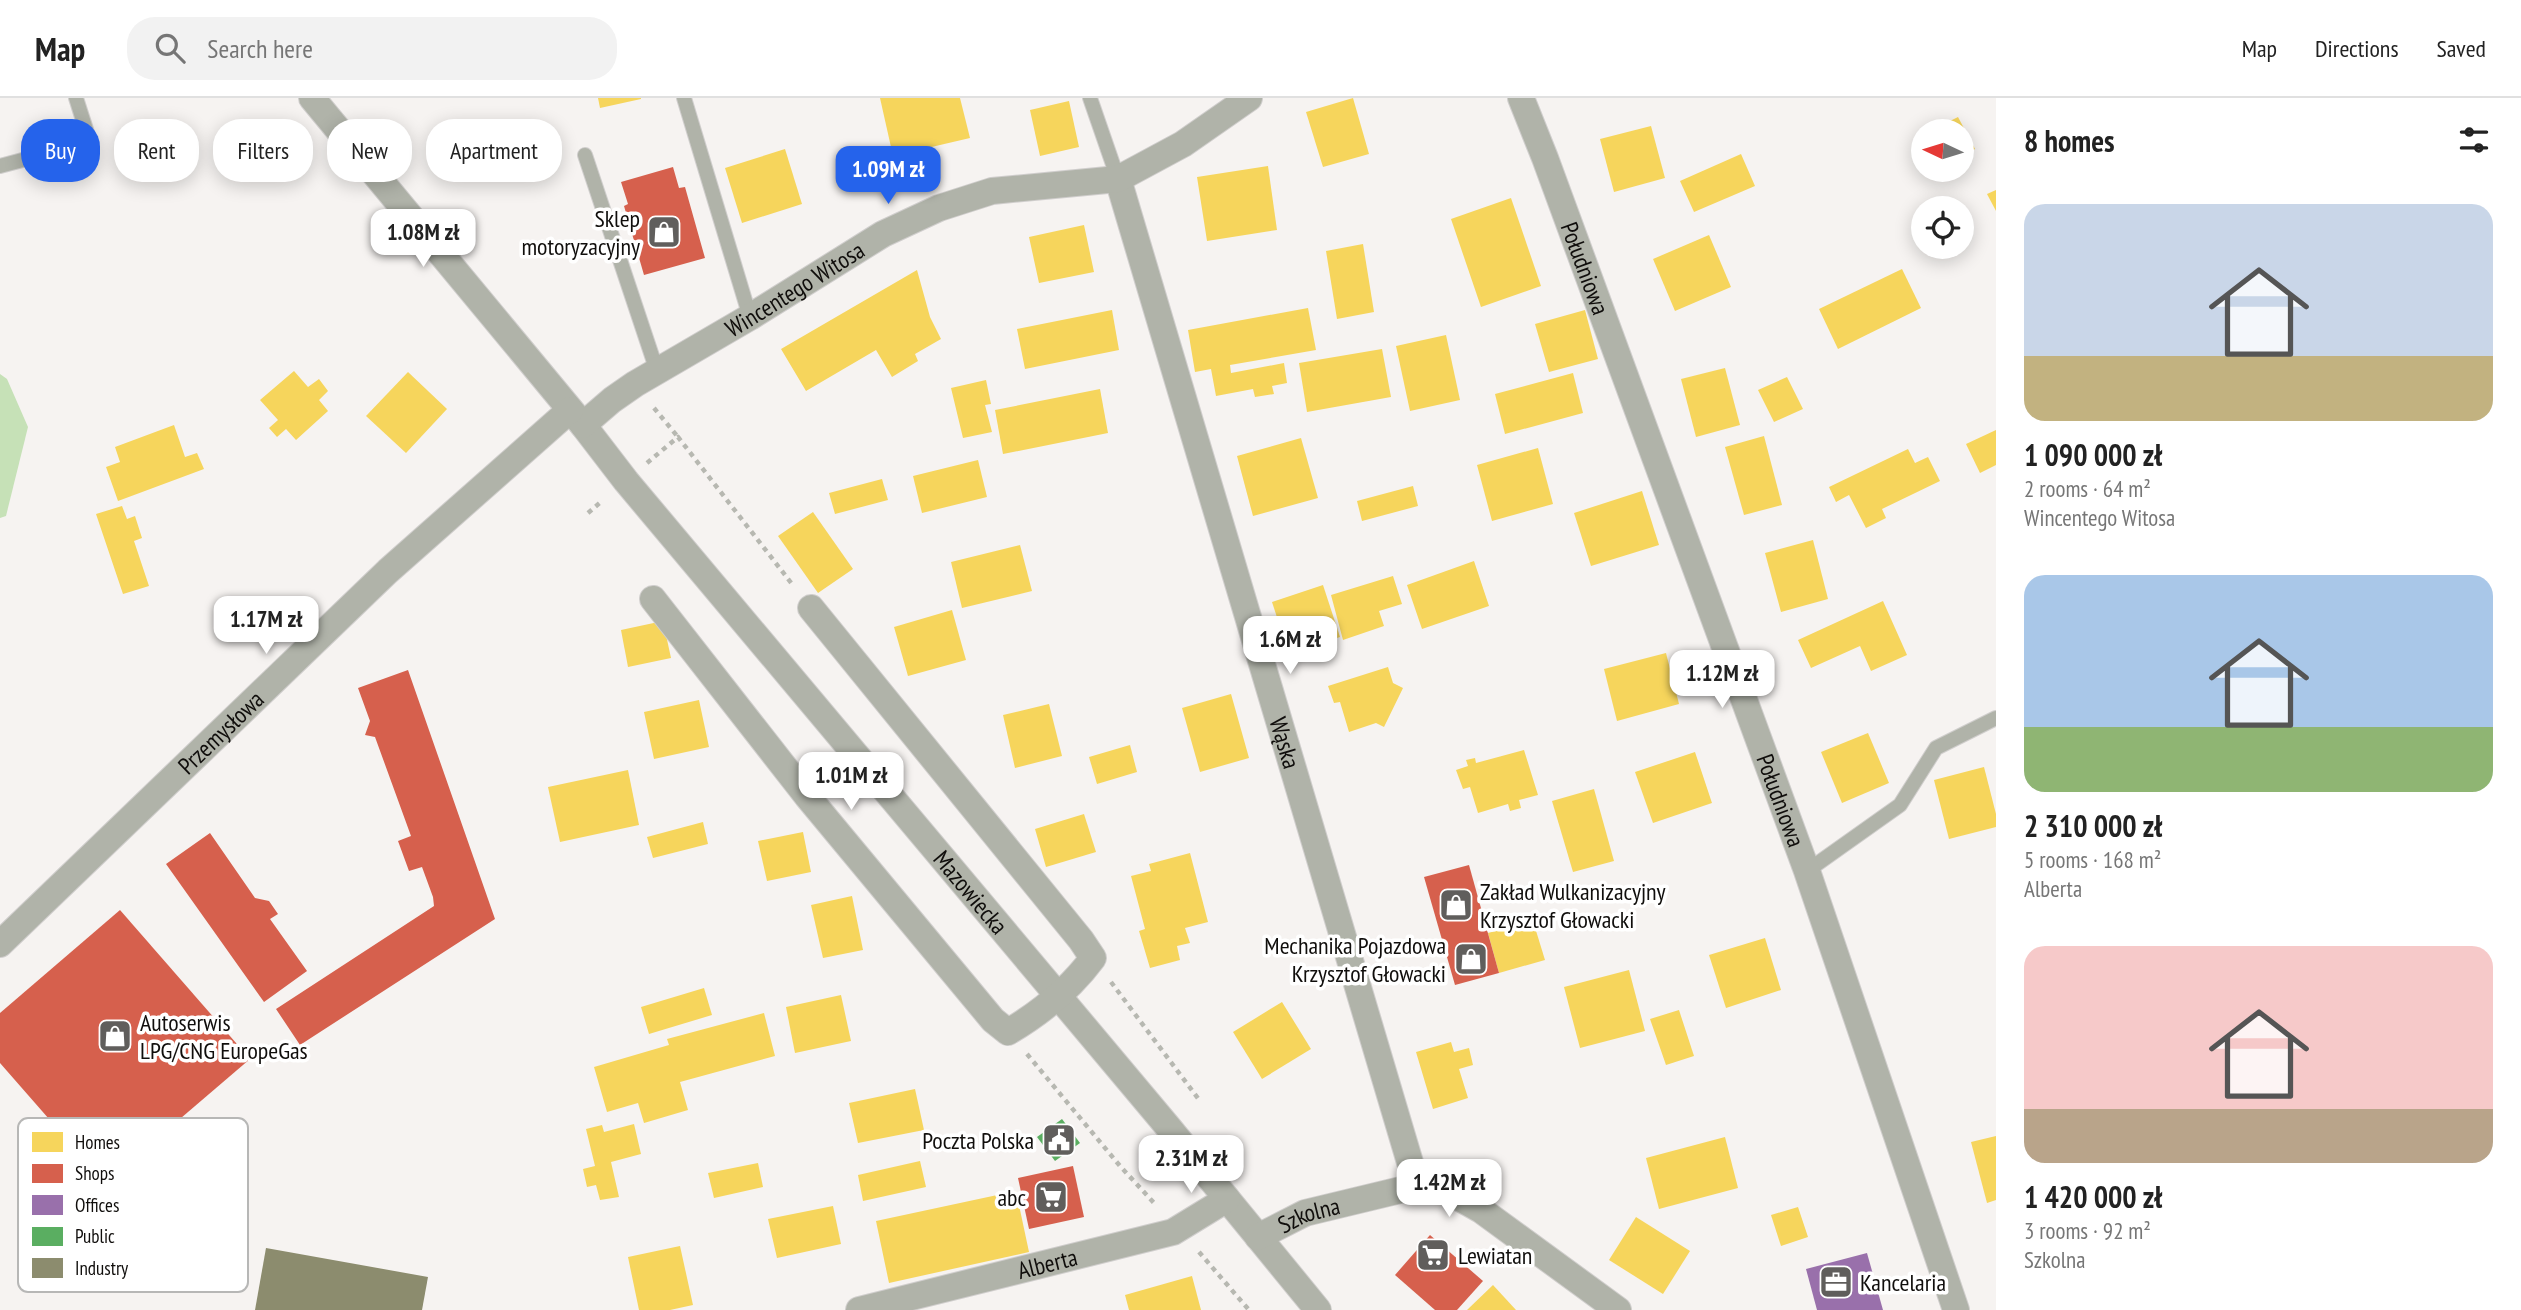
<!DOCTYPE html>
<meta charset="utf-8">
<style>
:root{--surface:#fff;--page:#f2f2f2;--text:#222;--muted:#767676;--line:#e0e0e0;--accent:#2563eb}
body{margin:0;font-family:"PT Sans Narrow",sans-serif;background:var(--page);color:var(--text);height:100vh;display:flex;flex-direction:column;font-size:26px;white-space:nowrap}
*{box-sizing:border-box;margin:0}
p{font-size:23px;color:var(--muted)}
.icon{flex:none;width:38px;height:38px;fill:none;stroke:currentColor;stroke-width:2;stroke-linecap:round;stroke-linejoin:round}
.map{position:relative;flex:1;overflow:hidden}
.sheet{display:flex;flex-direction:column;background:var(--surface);width:525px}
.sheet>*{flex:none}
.banner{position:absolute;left:21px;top:21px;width:665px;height:63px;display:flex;gap:14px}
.needle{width:46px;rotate:274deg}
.buttons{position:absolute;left:1911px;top:21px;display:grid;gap:14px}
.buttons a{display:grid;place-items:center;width:63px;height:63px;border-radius:50%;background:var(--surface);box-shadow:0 4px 18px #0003;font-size:35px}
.price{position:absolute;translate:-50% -60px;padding:0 16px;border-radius:14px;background:#fff;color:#222;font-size:23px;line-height:46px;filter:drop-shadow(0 2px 4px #0008)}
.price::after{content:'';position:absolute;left:50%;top:42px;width:21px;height:16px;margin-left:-10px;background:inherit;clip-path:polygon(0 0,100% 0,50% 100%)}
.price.active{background:var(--accent);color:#fff}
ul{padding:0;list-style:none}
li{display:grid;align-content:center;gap:14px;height:371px;padding:0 28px}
li span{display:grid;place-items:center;height:217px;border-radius:21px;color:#555}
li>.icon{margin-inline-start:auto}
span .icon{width:126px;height:126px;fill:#fffc;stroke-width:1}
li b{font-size:30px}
h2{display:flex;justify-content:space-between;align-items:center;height:84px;padding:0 28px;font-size:30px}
.pill{padding:0 24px;border-radius:28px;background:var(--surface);box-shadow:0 4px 18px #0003;font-size:24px;line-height:63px}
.pill.active{background:var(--accent);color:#fff}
header{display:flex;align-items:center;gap:42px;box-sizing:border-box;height:98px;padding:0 35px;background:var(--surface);border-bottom:2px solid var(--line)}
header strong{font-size:33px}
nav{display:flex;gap:38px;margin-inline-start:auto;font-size:24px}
.search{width:490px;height:63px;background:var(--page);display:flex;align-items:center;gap:18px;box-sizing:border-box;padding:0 24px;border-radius:28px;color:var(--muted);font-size:26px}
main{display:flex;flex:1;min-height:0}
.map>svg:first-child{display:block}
.forest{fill:#c6e1b7}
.homes{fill:#f6d55c}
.shops{fill:#d6604d}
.offices{fill:#9970ab}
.public{fill:#5aae61}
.industry{fill:#8c8c6e}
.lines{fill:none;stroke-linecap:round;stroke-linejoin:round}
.service-casing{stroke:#d0cecd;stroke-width:16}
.minor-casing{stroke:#d0cecd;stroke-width:28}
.path{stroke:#b7b8b1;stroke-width:4.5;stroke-dasharray:5 5;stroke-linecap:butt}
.service{stroke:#b0b3a9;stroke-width:14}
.minor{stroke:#b0b3a9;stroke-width:26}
.labels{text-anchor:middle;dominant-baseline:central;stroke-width:7;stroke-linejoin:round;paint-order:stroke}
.poi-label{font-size:24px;fill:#100e0c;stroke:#fff;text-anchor:end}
.street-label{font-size:24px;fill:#100e0c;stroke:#fff}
.key{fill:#fff;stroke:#b7b7b6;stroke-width:2}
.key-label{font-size:19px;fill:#100e0c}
</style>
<header>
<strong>Map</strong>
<div class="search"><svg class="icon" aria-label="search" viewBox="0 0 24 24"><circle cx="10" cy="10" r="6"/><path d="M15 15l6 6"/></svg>Search here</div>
<nav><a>Map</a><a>Directions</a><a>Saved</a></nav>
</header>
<main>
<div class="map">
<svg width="1996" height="1212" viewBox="0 0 1996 1212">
<rect width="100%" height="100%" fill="#f6f3f1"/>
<!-- forest -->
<path class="forest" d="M0,276L7,281L28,329L6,418L0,420Z"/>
<!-- homes -->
<g class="homes">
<path d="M598,0H641V1L600,10Z"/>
<path d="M880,0H960L970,40L893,58Z"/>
<path d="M1353,0L1369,56L1323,69L1306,14Z"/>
<path d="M1069,3L1079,49L1040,58L1030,12Z"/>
<path d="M1958,19L1975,51L1962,58V33H1930Z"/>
<path d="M1651,28L1665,80L1614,94L1600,41Z"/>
<path d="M785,51L802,106L742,125L725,70Z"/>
<path d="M1741,56L1755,88L1694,114L1680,83Z"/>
<path d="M1268,68L1277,132L1207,143L1197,79Z"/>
<path d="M1996,92V113L1987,96Z"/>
<path d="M1511,100L1541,188L1481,209L1451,121Z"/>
<path d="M1084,127L1094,174L1039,185L1029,139Z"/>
<path d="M1709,137L1731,189L1675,213L1653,161Z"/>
<path d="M1363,146L1374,214L1337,221L1326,153Z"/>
<path d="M1902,171L1921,210L1838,251L1819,211Z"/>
<path d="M917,172L930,219L941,241L915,256L918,263L892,279L876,252L806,293L781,251Z"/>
<path d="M1308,210L1316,252L1230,267L1231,275L1284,265L1287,285L1272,288L1274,296L1255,299L1253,291L1216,298L1211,271L1195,274L1188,232Z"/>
<path d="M1112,212L1119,252L1025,271L1017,231Z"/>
<path d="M1585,212L1598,261L1549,274L1535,226Z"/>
<path d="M1446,237L1460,302L1410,313L1396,248Z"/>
<path d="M1382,251L1391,299L1307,314L1299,265Z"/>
<path d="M1725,270L1740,327L1696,339L1681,281Z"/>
<path d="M294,273L308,289L319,281L328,293L319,302L328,313L296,342L286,331L277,339L269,330L278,322L260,302Z"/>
<path d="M408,274L447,311L406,355L366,318Z"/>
<path d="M1573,275L1583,315L1505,336L1495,296Z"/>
<path d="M1787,279L1803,311L1774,324L1758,292Z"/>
<path d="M986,282L991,306L985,307L992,334L963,340L951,290Z"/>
<path d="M1100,291L1108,335L1003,356L995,312Z"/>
<path d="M174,327L185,359L197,355L204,371L118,403L106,369L120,364L115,349Z"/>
<path d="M1996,332V367L1980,375L1966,346Z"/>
<path d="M1764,338L1782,407L1744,417L1725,349Z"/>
<path d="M1301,340L1318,400L1253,418L1237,358Z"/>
<path d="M1538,350L1553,406L1492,423L1477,367Z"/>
<path d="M1908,351L1915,365L1928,359L1940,383L1882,411L1886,420L1866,430L1849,397L1836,404L1829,389Z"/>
<path d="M978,362L987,399L922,415L913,378Z"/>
<path d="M882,381L888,402L835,416L829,395Z"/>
<path d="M1413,388L1418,408L1362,423L1357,403Z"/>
<path d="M1642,393L1659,447L1591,468L1574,415Z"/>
<path d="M122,408L127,421L135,418L142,440L134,443L149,488L123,496L96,416Z"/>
<path d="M813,414L853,471L818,495L778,438Z"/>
<path d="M1813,442L1828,501L1781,514L1765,455Z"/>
<path d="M1020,447L1032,493L962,510L951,464Z"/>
<path d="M1474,463L1489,508L1422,531L1407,487Z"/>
<path d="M1393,478L1402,506L1379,513L1384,528L1343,542L1331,497Z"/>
<path d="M1323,487L1340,539L1289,556L1272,504Z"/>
<path d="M1883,503L1907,557L1871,573L1860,548L1811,570L1798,542Z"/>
<path d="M952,512L966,562L908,578L894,529Z"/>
<path d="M663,523L671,560L628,569L621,532Z"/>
<path d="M1666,555L1679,606L1617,623L1604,571Z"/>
<path d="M1388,569L1393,585L1403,590L1384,629L1376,625L1349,634L1340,604L1334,605L1328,588Z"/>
<path d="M1231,596L1249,660L1200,674L1182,610Z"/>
<path d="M699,602L709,649L654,661L644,614Z"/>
<path d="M1049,606L1062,658L1015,670L1003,617Z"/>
<path d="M1868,635L1889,685L1842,705L1821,654Z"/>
<path d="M1130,647L1137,674L1097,686L1089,659Z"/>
<path d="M1524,652L1538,697L1519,702L1521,710L1510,713L1508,706L1478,715L1470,689L1463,691L1456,672L1468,668L1466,662L1475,660L1476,665Z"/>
<path d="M1695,654L1712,705L1653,725L1635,674Z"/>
<path d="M1984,669L1996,716V729L1949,741L1934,682Z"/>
<path d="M628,672L639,727L560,744L548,689Z"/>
<path d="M1594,691L1614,763L1573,774L1552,703Z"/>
<path d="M1084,716L1096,754L1046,769L1035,731Z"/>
<path d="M703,724L708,746L653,760L647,739Z"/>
<path d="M803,734L811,774L767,783L758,743Z"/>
<path d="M1190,755L1208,824L1185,830L1190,845L1177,848L1180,862L1150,870L1139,833L1145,831L1131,778L1151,773L1149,766Z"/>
<path d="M852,798L863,852L823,860L811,807Z"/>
<path d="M1533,823L1545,862L1499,875L1488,835Z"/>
<path d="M1765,840L1781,892L1726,910L1709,857Z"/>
<path d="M1629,872L1645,933L1580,950L1564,889Z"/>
<path d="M704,890L712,917L649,936L641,909Z"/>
<path d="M841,897L851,943L795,955L786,909Z"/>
<path d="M1282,904L1311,951L1262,981L1233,934Z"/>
<path d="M1679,912L1694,958L1666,967L1650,921Z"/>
<path d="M764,915L775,958L680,984L688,1012L644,1025L638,1005L607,1014L594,969L669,947L667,941Z"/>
<path d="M1451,944L1454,954L1469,950L1473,967L1459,971L1468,1000L1433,1011L1416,954Z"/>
<path d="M915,991L924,1032L858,1045L849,1005Z"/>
<path d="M634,1026L641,1056L611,1064L619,1099L600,1102L596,1087L587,1089L583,1071L595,1068L586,1031L602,1027L604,1034Z"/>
<path d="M1996,1038V1102L1987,1105L1971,1044Z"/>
<path d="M1725,1039L1738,1090L1659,1111L1646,1060Z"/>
<path d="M920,1063L926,1089L863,1103L858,1077Z"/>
<path d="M758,1065L763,1089L714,1100L708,1075Z"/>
<path d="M1016,1093L1029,1154L889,1185L876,1123Z"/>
<path d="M833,1108L841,1146L777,1160L768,1121Z"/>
<path d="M1798,1109L1808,1139L1781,1148L1771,1117Z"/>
<path d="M1636,1119L1690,1153L1663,1196L1609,1162Z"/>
<path d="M680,1148L693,1207L670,1212H639L628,1159Z"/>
<path d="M1192,1178L1201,1212H1129L1125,1197Z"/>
<path d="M1493,1187L1516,1212H1467Z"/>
</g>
<!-- shops -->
<g class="shops">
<path d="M673,69L679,90L685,89L705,160L644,177L624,108L628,106L621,84Z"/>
<path d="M408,572L495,821L300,947L276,911L434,808L433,799L422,769L409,773L398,743L411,738L375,639L365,637L370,623L358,590Z"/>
<path d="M210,735L255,800L269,803L278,816L270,821L307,873L264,904L166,766Z"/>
<path d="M1469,767L1499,875L1455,887L1424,779Z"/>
<path d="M120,812L250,961L105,1085L0,965V915Z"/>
<path d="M1073,1068L1084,1119L1029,1131L1018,1080Z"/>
<path d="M1430,1137L1483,1183L1457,1212H1435L1395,1177Z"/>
</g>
<!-- offices -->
<path class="offices" d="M1867,1155L1883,1212H1817L1806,1171Z"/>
<!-- public -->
<path class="public" d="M1062,1021L1080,1045L1055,1063L1037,1039Z"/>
<!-- industry -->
<path class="industry" d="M266,1150L428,1179L422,1212H255Z"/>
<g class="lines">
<defs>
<g id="service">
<path d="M684,0L750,219"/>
<path d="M1090,0L1118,81"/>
<path d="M585,57L657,273"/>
<path d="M0,68L90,44L76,0"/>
<path d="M1807,773L1900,707L1936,650L1996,620"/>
</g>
<g id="minor">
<path id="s1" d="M312,0L583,327L626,383L1169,1030L1318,1212"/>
<path id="s2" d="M1521,0L1545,60L1807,773L1956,1212"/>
<path id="s3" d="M1118,81L1417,1088"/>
<path id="s4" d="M583,327L612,302L635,286L750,219L883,136L939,110L992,93L1118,81L1183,46L1249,0"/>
<path d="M653,501L807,698L993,922L1008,934C1042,914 1070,891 1093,860L1081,842L811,510"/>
<path id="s5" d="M0,846L388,473L570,312"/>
<path id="s6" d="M1258,1139L1305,1115L1417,1088L1449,1094L1481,1112L1618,1212"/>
<path id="s7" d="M859,1212L1173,1134L1227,1101"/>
</g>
</defs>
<!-- service casing -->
<use href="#service" class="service-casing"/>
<!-- minor casing -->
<use href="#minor" class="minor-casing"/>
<!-- path -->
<g class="path">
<path d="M654,310L678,339"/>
<path d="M647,365L678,339L792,486"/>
<path d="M588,415L603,402"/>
<path d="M1111,884L1200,1003"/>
<path d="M1027,956L1120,1068L1155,1106"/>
<path d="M1199,1154L1249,1212"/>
</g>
<!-- service -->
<use href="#service" class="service"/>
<!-- minor -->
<use href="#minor" class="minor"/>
</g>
<!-- icons -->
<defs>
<symbol id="shop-square" viewBox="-11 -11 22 22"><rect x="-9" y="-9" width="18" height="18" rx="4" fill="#605e5c" stroke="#fff"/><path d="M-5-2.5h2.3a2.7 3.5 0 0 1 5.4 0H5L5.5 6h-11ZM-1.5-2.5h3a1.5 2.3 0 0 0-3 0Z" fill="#fff"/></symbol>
<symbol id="civic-square" viewBox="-11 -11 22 22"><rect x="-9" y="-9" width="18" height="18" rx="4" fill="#605e5c" stroke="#fff"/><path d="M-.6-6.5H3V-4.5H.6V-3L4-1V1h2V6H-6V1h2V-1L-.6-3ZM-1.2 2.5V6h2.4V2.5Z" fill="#fff"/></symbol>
<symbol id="supermarket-square" viewBox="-11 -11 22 22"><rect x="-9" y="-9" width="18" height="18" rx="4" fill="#605e5c" stroke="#fff"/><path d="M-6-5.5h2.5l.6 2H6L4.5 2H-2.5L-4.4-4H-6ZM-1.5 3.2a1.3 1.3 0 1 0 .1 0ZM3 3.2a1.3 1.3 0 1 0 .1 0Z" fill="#fff"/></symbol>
<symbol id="office-square" viewBox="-11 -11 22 22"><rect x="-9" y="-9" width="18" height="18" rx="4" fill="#605e5c" stroke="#fff"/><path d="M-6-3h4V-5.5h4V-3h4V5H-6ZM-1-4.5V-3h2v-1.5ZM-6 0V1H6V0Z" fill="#fff"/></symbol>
</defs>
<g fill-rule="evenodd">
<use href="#shop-square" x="645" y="115" width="38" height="38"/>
<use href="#shop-square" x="1437" y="788" width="38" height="38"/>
<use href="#shop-square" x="1452" y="842" width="38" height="38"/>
<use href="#shop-square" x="96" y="919" width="38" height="38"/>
<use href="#civic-square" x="1040" y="1023" width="38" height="38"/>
<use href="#supermarket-square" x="1032" y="1080" width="38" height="38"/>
<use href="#supermarket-square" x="1414" y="1138" width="38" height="38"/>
<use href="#office-square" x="1817" y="1165" width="38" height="38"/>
</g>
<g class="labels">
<!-- poi labels -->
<g class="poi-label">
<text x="640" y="120">Sklep<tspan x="640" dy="28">motoryzacyjny</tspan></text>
<text x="1480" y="793" text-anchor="start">Zakład Wulkanizacyjny<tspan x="1480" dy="28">Krzysztof Głowacki</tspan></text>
<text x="1446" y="847">Mechanika Pojazdowa<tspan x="1446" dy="28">Krzysztof Głowacki</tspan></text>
<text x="140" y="924" text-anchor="start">Autoserwis<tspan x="140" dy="28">LPG/CNG EuropeGas</tspan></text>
<text x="1034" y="1042">Poczta Polska</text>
<text x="1026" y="1099">abc</text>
<text x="1458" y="1157" text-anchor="start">Lewiatan</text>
<text x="1860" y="1184" text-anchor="start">Kancelaria</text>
</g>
<!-- street labels -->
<g class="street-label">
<text stroke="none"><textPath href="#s2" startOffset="182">Południowa</textPath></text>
<text stroke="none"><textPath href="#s4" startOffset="252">Wincentego Witosa</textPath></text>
<text stroke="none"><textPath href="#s5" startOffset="306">Przemysłowa</textPath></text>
<text stroke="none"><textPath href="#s3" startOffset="588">Wąska</textPath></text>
<text stroke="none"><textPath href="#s2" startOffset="749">Południowa</textPath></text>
<text stroke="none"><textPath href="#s1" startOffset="1032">Mazowiecka</textPath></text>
<text stroke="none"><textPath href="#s6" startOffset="56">Szkolna</textPath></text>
<text stroke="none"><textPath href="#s7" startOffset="194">Alberta</textPath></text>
</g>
</g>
<!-- legend -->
<rect x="18" y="1020" width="230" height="174" rx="10" class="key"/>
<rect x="32" y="1034" width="31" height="20" fill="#f6d55c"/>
<rect x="32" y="1066" width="31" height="19" fill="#d6604d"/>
<rect x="32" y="1097" width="31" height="20" fill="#9970ab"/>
<rect x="32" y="1129" width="31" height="19" fill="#5aae61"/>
<rect x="32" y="1160" width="31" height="20" fill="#8c8c6e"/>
<g class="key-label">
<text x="75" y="1051">Homes</text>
<text x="75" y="1082">Shops</text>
<text x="75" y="1114">Offices</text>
<text x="75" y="1145">Public</text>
<text x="75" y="1177">Industry</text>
</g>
</svg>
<div class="buttons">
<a><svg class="needle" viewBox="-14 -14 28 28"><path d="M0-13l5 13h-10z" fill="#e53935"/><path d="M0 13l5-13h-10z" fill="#767676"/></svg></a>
<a><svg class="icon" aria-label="locate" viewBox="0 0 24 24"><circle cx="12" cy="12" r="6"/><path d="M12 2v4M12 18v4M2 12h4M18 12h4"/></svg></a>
</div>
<b class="price active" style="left:888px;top:108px">1.09M zł</b>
<b class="price" style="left:423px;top:171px">1.08M zł</b>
<b class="price" style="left:266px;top:558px">1.17M zł</b>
<b class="price" style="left:1290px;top:578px">1.6M zł</b>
<b class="price" style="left:1722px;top:612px">1.12M zł</b>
<b class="price" style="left:851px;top:714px">1.01M zł</b>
<b class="price" style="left:1191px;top:1097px">2.31M zł</b>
<b class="price" style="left:1449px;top:1121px">1.42M zł</b>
<div class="banner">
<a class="pill active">Buy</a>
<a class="pill">Rent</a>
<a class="pill">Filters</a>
<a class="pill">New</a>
<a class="pill">Apartment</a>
</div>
</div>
<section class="sheet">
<h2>8 homes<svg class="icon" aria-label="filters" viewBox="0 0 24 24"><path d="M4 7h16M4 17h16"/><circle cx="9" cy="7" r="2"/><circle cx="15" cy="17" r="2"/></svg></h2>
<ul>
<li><span style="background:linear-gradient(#c9d6e8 70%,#c2b280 0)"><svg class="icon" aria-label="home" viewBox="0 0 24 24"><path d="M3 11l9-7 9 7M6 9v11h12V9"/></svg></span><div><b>1 090 000 zł</b><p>2 rooms · 64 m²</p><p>Wincentego Witosa</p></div></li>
<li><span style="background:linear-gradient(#a9c7e8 70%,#8fb573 0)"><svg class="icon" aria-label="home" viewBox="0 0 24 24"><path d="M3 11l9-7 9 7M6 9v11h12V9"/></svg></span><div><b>2 310 000 zł</b><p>5 rooms · 168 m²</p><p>Alberta</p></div></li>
<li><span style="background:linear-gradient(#f6c9c9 75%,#b9a48a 0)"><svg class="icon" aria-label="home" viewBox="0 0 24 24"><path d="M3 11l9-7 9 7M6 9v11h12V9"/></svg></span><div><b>1 420 000 zł</b><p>3 rooms · 92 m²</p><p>Szkolna</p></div></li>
</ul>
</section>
</main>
